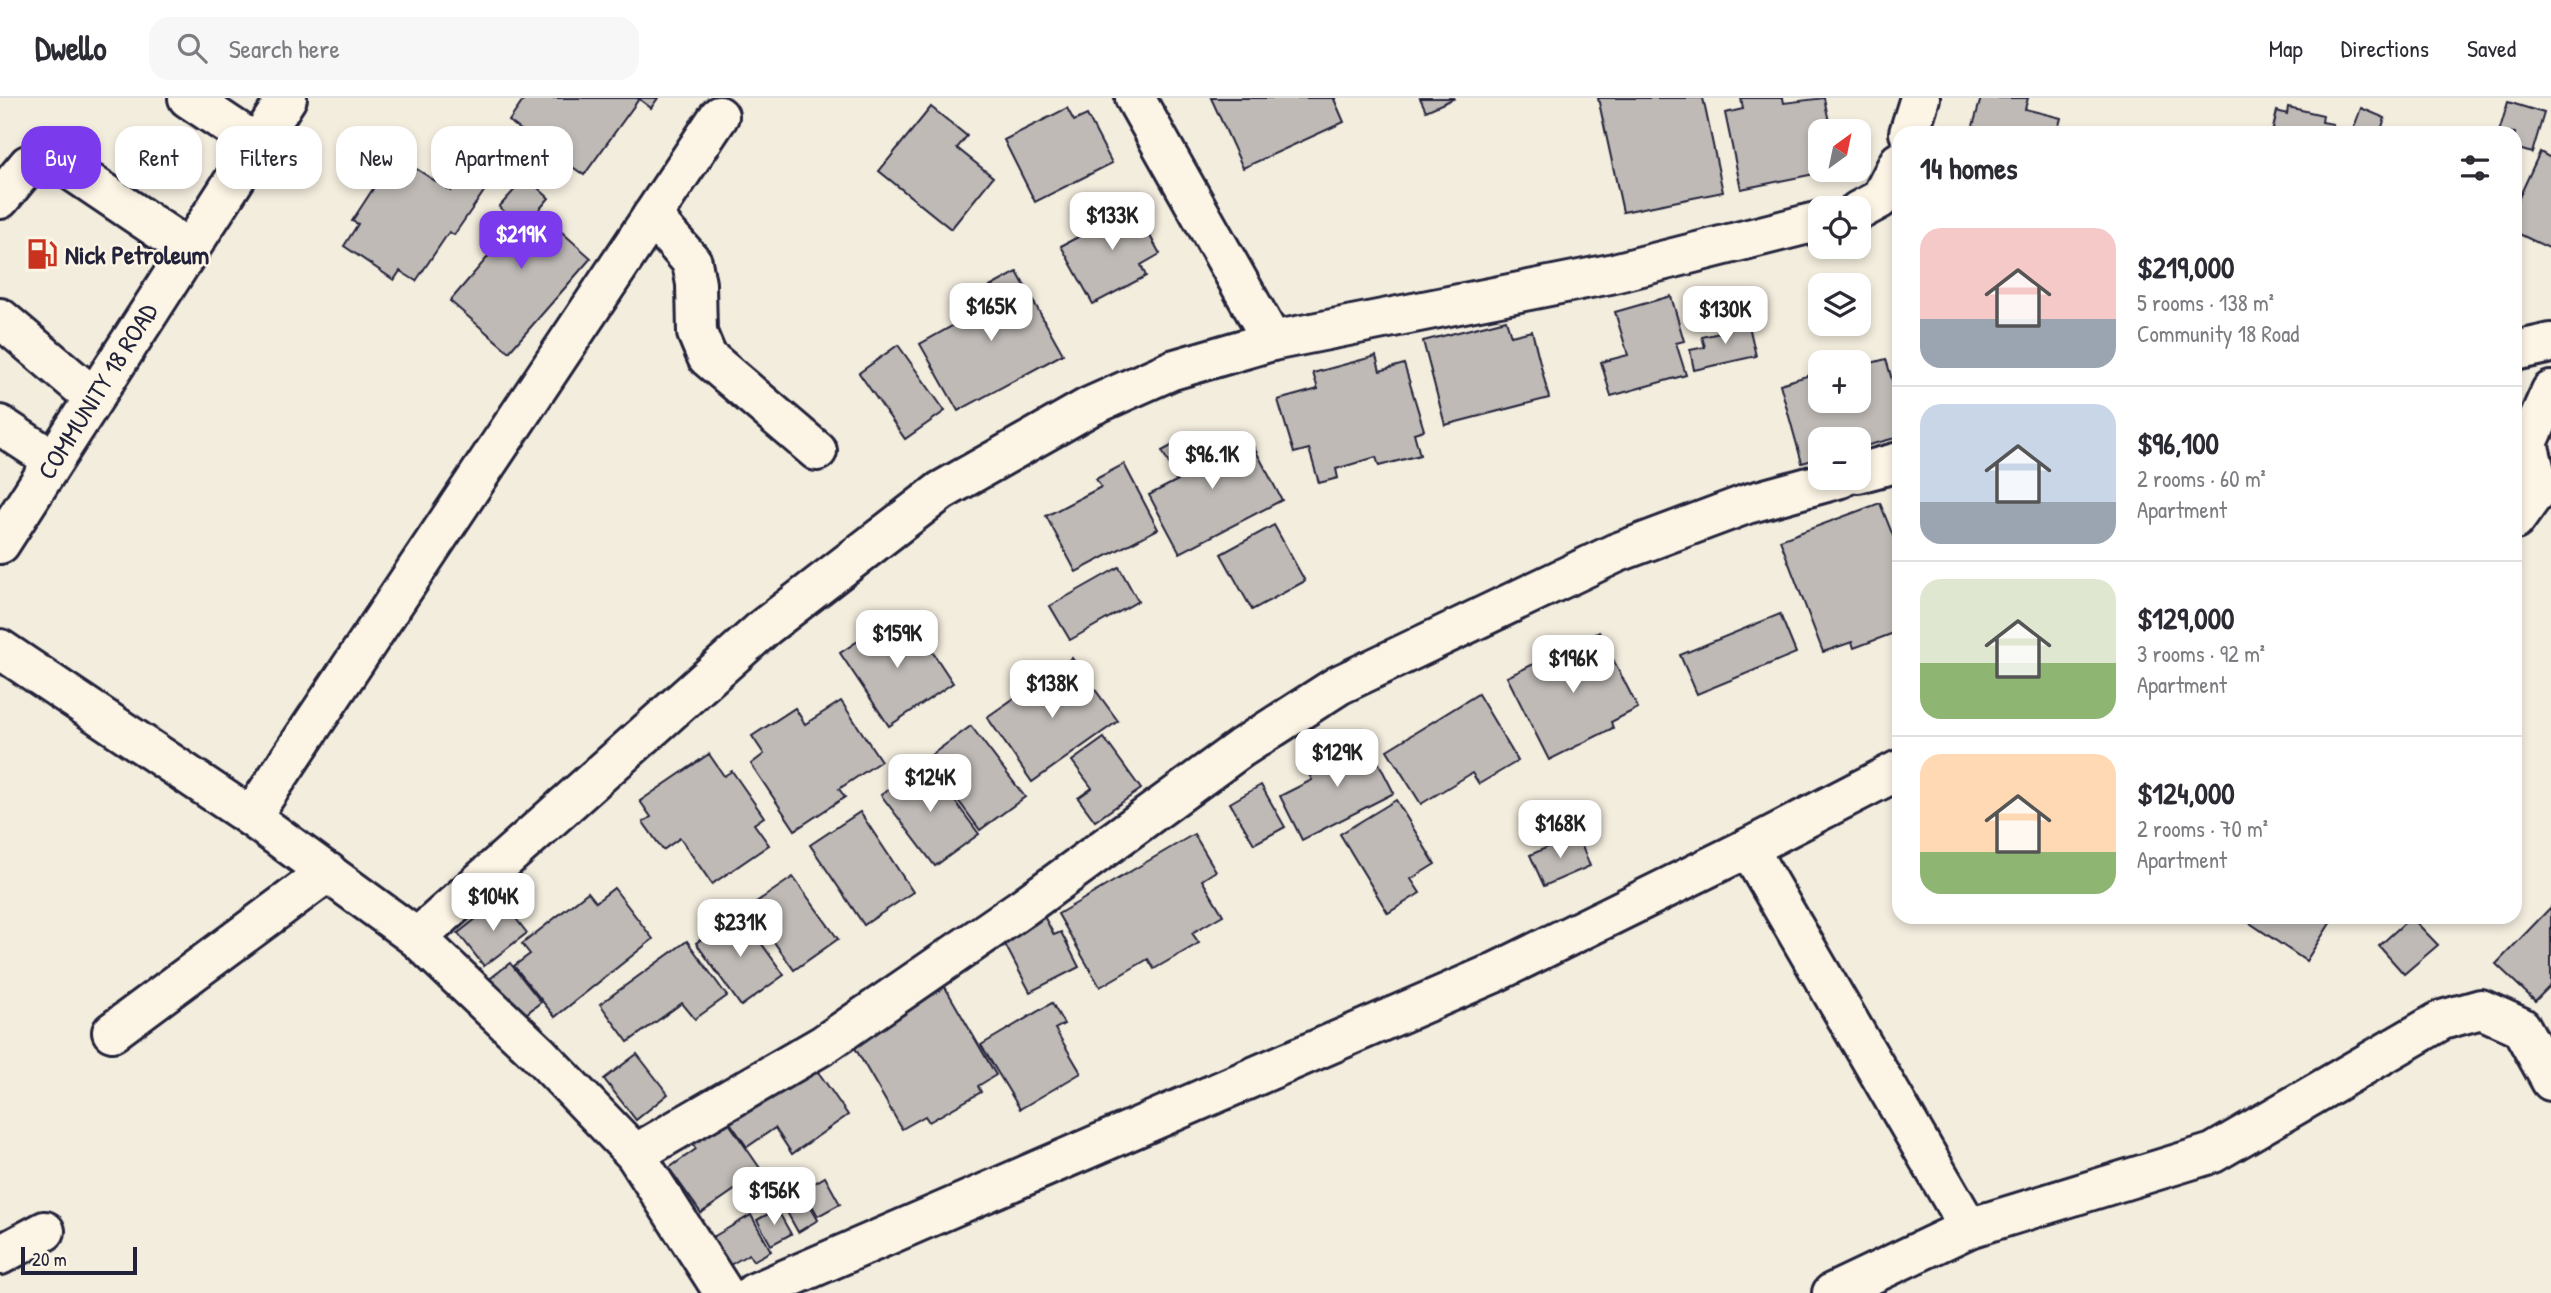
<!DOCTYPE html>
<meta charset="utf-8">
<style>
:root{--surface:#fff;--page:#f7f7f7;--text:#2b2b33;--muted:#7c7c81;--line:#e1e1e2;--accent:#7c3aed}
body{margin:0;font-family:"Patrick Hand",sans-serif;background:var(--page);color:var(--text);height:100vh;display:flex;flex-direction:column;font-size:26px;white-space:nowrap}
*{box-sizing:border-box;margin:0}
p{font-size:23px;color:var(--muted)}
.icon{flex:none;width:38px;height:38px;fill:none;stroke:currentColor;stroke-width:2;stroke-linecap:round;stroke-linejoin:round}
.map{position:relative;flex:1;overflow:hidden}
.panel{position:absolute;left:1892px;top:28px;width:630px;height:798px;display:flex;flex-direction:column;background:var(--surface);border-radius:21px;box-shadow:0 4px 10px #0003}
.panel>*{flex:none}
.hud{position:absolute;left:21px;top:28px;width:665px;height:63px;display:flex;gap:14px}
.needle{width:46px;rotate:33deg}
.fabs{position:absolute;left:1808px;top:21px;display:grid;gap:14px}
.fabs a{display:grid;place-items:center;width:63px;height:63px;border-radius:14px;background:var(--surface);box-shadow:0 4px 10px #0003;font-size:35px}
.scale{position:absolute;left:21px;bottom:18px;width:116px;box-sizing:border-box;padding-left:7px;border:4px solid #22223b;border-top:0;font-size:19px;line-height:24px;white-space:nowrap;color:#22223b;-webkit-text-stroke:5px #fcf5e5;paint-order:stroke}
.price{position:absolute;translate:-50% -60px;padding:0 16px;border-radius:14px;background:#fff;color:#222;font-size:23px;line-height:46px;filter:drop-shadow(0 2px 4px #0008)}
.price::after{content:'';position:absolute;left:50%;top:42px;width:21px;height:16px;margin-left:-10px;background:inherit;clip-path:polygon(0 0,100% 0,50% 100%)}
.price.current{background:var(--accent);color:#fff}
ul{padding:0;list-style:none}
li{display:flex;align-items:center;gap:21px;height:175px;padding:0 28px}
li+li{border-top:2px solid var(--line)}
li span{display:grid;place-items:center;flex:none;width:196px;height:140px;border-radius:21px;color:#555}
li>.icon{margin-inline-start:auto}
span .icon{width:84px;height:84px;fill:#fffc;stroke-width:1}
li b{font-size:30px}
h2{display:flex;justify-content:space-between;align-items:center;height:84px;padding:0 28px;font-size:30px}
.tag{padding:0 24px;border-radius:21px;background:var(--surface);box-shadow:0 4px 10px #0003;font-size:24px;line-height:63px}
.tag.current{background:var(--accent);color:#fff}
header{display:flex;align-items:center;gap:42px;box-sizing:border-box;height:98px;padding:0 35px;background:var(--surface);border-bottom:2px solid var(--line)}
header strong{font-size:33px}
nav{display:flex;gap:38px;margin-inline-start:auto;font-size:24px}
.search{width:490px;height:63px;background:var(--page);display:flex;align-items:center;gap:18px;box-sizing:border-box;padding:0 24px;border-radius:21px;color:var(--muted);font-size:26px}
.map>svg:first-child{display:block}
.building{fill:#bfbab6;stroke:#22223b;stroke-width:2}
.lines{fill:none;stroke-linecap:round;stroke-linejoin:round}
.minor-casing{stroke:#22223b;stroke-width:44}
.major-casing{stroke:#22223b;stroke-width:44}
.minor{stroke:#fcf5e5;stroke-width:38}
.major{stroke:#fcf5e5;stroke-width:38}
.labels{text-anchor:middle;dominant-baseline:central;stroke-width:5;stroke-linejoin:round;paint-order:stroke}
.poi-label{font-size:26px;font-weight:bold;fill:#22223b;stroke:#fcf5e5;text-anchor:start}
.street-label{font-size:26px;fill:#22223b;stroke:#fcf5e5}
</style>
<header>
<strong>Dwello</strong>
<div class="search"><svg class="icon" aria-label="search" viewBox="0 0 24 24"><circle cx="10" cy="10" r="6"/><path d="M15 15l6 6"/></svg>Search here</div>
<nav><a>Map</a><a>Directions</a><a>Saved</a></nav>
</header>
<div class="map">
<svg width="2551" height="1195" viewBox="0 0 2551 1195">
<rect width="100%" height="100%" fill="#f3edde"/>
<filter id="ink" filterUnits="userSpaceOnUse"><feTurbulence type="fractalNoise" baseFrequency=".0143" numOctaves="2"/><feDisplacementMap in="SourceGraphic" scale="14" xChannelSelector="R" yChannelSelector="G"/><feConvolveMatrix kernelMatrix="1 2 1 2 8 2 1 2 1" color-interpolation-filters="sRGB"/></filter>
<g filter="url(#ink)">
<!-- building -->
<g class="building">
<path d="M525,0H658L651,10L639,1L584,77L564,63L552,79L521,57L533,41L509,23Z"/>
<path d="M1211,0H1337L1334,1L1344,24L1243,70Z"/>
<path d="M1420,0H1455L1426,13Z"/>
<path d="M1598,0H1703L1723,94L1623,114Z"/>
<path d="M1741,0H1783L1784,5L1824,0L1831,33H1820V72H1834L1741,91L1725,15L1743,11Z"/>
<path d="M1981,0H2028L2025,11L2061,20L2057,35H1971Z"/>
<path d="M2508,4L2544,15L2532,55L2515,50V35L2499,34Z"/>
<path d="M931,9L967,38L957,50L993,79L951,131L879,73Z"/>
<path d="M2288,9L2323,17L2322,24L2333,26L2331,35H2272L2277,13L2287,16Z"/>
<path d="M1067,10L1074,23L1087,17L1112,65L1035,104L1004,42Z"/>
<path d="M2361,10L2385,20L2380,35H2352Z"/>
<path d="M2540,54L2551,60V151L2515,134V108Z"/>
<path d="M412,68L451,93L464,73L487,89L454,137L449,134L416,183L400,173L394,182L344,148L358,126L352,123L386,71L403,83Z"/>
<path d="M526,79L549,100L538,113L591,160L509,254L450,203L517,125L499,109Z"/>
<path d="M1128,98L1160,156L1141,167L1146,178L1093,206L1061,148L1106,124L1100,113Z"/>
<path d="M1017,174L1063,256L958,313L920,246L959,224L951,210Z"/>
<path d="M1671,198L1684,243L1676,245L1686,277L1611,298L1601,264L1628,257L1615,214Z"/>
<path d="M1747,219L1756,258L1694,272L1690,252L1705,249L1702,239L1724,234L1721,225Z"/>
<path d="M1506,222L1511,238L1532,233L1549,300L1445,327L1423,243Z"/>
<path d="M898,247L945,313L905,341L859,275Z"/>
<path d="M1857,255L1860,268L1886,261L1899,306V339L1858,350V341H1820V360L1802,365L1780,286L1820,274V303H1858V264H1823Z"/>
<path d="M1376,258L1380,273L1404,266L1424,332L1414,335L1420,357L1379,368L1376,359L1336,371L1338,380L1319,385L1309,351L1294,355L1278,302L1318,291L1313,275Z"/>
<path d="M1186,340L1195,356L1217,345L1223,355L1250,342L1282,402L1180,455L1149,397L1178,382L1162,353Z"/>
<path d="M1124,366L1158,431L1076,474L1046,418L1101,389L1096,381Z"/>
<path d="M1880,405L1899,453V533L1854,550L1852,544L1823,554L1780,442Z"/>
<path d="M1274,427L1305,483L1252,512L1221,456Z"/>
<path d="M1119,469L1138,503L1070,542L1050,508Z"/>
<path d="M1780,516L1796,555L1697,596L1680,557Z"/>
<path d="M910,520L953,585L889,628L840,555L873,533L878,541Z"/>
<path d="M1599,534L1638,610L1611,624L1613,630L1549,662L1507,579Z"/>
<path d="M1072,560L1118,623L1032,684L987,619Z"/>
<path d="M1478,596L1518,663L1479,686L1472,675L1421,706L1387,652Z"/>
<path d="M841,603L881,663L839,691L845,699L795,732L751,666L764,656L752,638L795,610L805,626Z"/>
<path d="M971,628L1025,699L980,732L927,660Z"/>
<path d="M1104,640L1141,691L1095,723L1078,700L1092,690L1072,663Z"/>
<path d="M1366,640L1394,695L1302,742L1280,698L1312,682L1306,670Z"/>
<path d="M709,656L724,678L732,673L764,719L754,726L769,747L712,786L680,740L663,752L643,724L651,719L640,703Z"/>
<path d="M926,664L979,736L935,768L881,697Z"/>
<path d="M1261,687L1285,729L1254,746L1230,705Z"/>
<path d="M1396,702L1435,766L1411,781L1420,795L1388,815L1340,736Z"/>
<path d="M860,714L913,794L864,827L810,747Z"/>
<path d="M1194,736L1216,773L1202,782L1223,817L1192,835L1199,845L1154,871L1148,861L1100,889L1058,816Z"/>
<path d="M1577,736L1590,768L1544,788L1530,757Z"/>
<path d="M793,779L838,841L794,872L749,809Z"/>
<path d="M614,790L653,841L555,919L514,868L530,856L522,846L588,794L596,804Z"/>
<path d="M501,801L527,835L484,868L458,835Z"/>
<path d="M1039,809L1054,837L1061,834L1079,869L1030,894L997,831Z"/>
<path d="M2551,809V887L2535,903L2496,866Z"/>
<path d="M739,814L784,877L741,908L696,845Z"/>
<path d="M2241,819H2334L2306,863Z"/>
<path d="M2411,819L2438,847L2404,876L2379,848Z"/>
<path d="M687,843L727,898L695,921L682,905L628,944L600,906Z"/>
<path d="M510,865L541,904L517,923L486,884Z"/>
<path d="M945,889L996,977L978,988L981,994L929,1024L925,1018L902,1031L851,943Z"/>
<path d="M1052,905L1064,926L1055,931L1081,975L1020,1011L981,947Z"/>
<path d="M637,956L668,996L636,1022L604,981Z"/>
<path d="M812,965L848,1017L792,1056L775,1030L747,1049L729,1023Z"/>
<path d="M726,1021L762,1073L701,1115L669,1070L696,1051L692,1045Z"/>
<path d="M825,1079L840,1106L818,1118L803,1092Z"/>
<path d="M803,1096L818,1122L798,1134L783,1107Z"/>
<path d="M777,1111L791,1136L771,1147L757,1122Z"/>
<path d="M751,1117L771,1153L753,1163L749,1156L730,1167L713,1139Z"/>
</g>
<g class="lines">
<defs>
<g id="minor">
<path d="M188,0L257,46"/>
<path d="M1135,0L1272,243"/>
<path d="M1909,35L1920,0"/>
<path d="M0,101L28,67L59,64L188,151"/>
<path d="M1858,113L1880,101L1899,64"/>
<path d="M652,118L692,164L696,186L697,235L707,259L817,353"/>
<path d="M0,220L93,299"/>
<path d="M2515,253L2551,245"/>
<path d="M0,327L53,362"/>
<path d="M1858,375L1899,364"/>
<path d="M2515,422L2539,389L2528,345L2551,293"/>
<path d="M0,551L251,719L417,840L538,955L635,1056L724,1195"/>
<path d="M251,719L719,18"/>
<path d="M1748,750L1899,672"/>
<path d="M417,840L765,529L941,393L1089,309L1172,272L1272,243L1610,176L1820,123"/>
<path d="M112,934L328,774"/>
<path d="M635,1056L823,947L1022,810L1241,650L1339,587L1616,455L1747,406L1841,380"/>
<path d="M0,1157L45,1133"/>
<path d="M754,1195L1494,875L1748,750L1969,1130"/>
<path d="M1832,1195L1969,1130L2213,1055L2442,922L2481,911L2521,929L2551,983"/>
</g>
<path id="major" d="M0,446L287,0"/>
</defs>
<!-- minor casing -->
<use href="#minor" class="minor-casing"/>
<!-- major casing -->
<use href="#major" class="major-casing"/>
<!-- minor -->
<use href="#minor" class="minor"/>
<!-- major -->
<use href="#major" class="major"/>
</g>
</g>
<!-- icons -->
<defs>
<symbol id="fuel-bare" viewBox="-9 -9 18 18"><path d="M-5.5-6h7V0h2V4h1.3V-2.5L3-4.5l.8-.8L6-3V5H2.5V1h-1V6h-7ZM-4.2-4.7v3.2H.2V-4.7Z" fill="#c8321e" stroke="#fcf5e5" stroke-width="2.5" paint-order="stroke"/></symbol>
</defs>
<g fill-rule="evenodd">
<use href="#fuel-bare" x="20" y="134" width="44" height="44"/>
</g>
<g class="labels">
<!-- poi labels -->
<g class="poi-label">
<text x="65" y="156">Nick Petroleum</text>
</g>
<!-- street labels -->
<g class="street-label">
<text transform="translate(97 293) rotate(-58)">COMMUNITY 18 ROAD</text>
</g>
</g>
</svg>
<div class="fabs">
<a><svg class="needle" viewBox="-14 -14 28 28"><path d="M0-13l5 13h-10z" fill="#e53935"/><path d="M0 13l5-13h-10z" fill="#7c7c81"/></svg></a>
<a><svg class="icon" aria-label="locate" viewBox="0 0 24 24"><circle cx="12" cy="12" r="6"/><path d="M12 2v4M12 18v4M2 12h4M18 12h4"/></svg></a>
<a><svg class="icon" aria-label="layers" viewBox="0 0 24 24"><path d="M12 4l9 5-9 5-9-5zM3 14l9 5 9-5"/></svg></a>
<a>+</a>
<a>−</a>
</div>
<div class="scale">20 m</div>
<b class="price" style="left:1112px;top:154px">$133K</b>
<b class="price current" style="left:521px;top:173px">$219K</b>
<b class="price" style="left:991px;top:245px">$165K</b>
<b class="price" style="left:1725px;top:248px">$130K</b>
<b class="price" style="left:1212px;top:393px">$96.1K</b>
<b class="price" style="left:897px;top:572px">$159K</b>
<b class="price" style="left:1573px;top:597px">$196K</b>
<b class="price" style="left:1052px;top:622px">$138K</b>
<b class="price" style="left:1337px;top:691px">$129K</b>
<b class="price" style="left:930px;top:716px">$124K</b>
<b class="price" style="left:1560px;top:762px">$168K</b>
<b class="price" style="left:493px;top:835px">$104K</b>
<b class="price" style="left:740px;top:861px">$231K</b>
<b class="price" style="left:774px;top:1129px">$156K</b>
<div class="hud">
<a class="tag current">Buy</a>
<a class="tag">Rent</a>
<a class="tag">Filters</a>
<a class="tag">New</a>
<a class="tag">Apartment</a>
</div>
<section class="panel">
<h2>14 homes<svg class="icon" aria-label="filters" viewBox="0 0 24 24"><path d="M4 7h16M4 17h16"/><circle cx="9" cy="7" r="2"/><circle cx="15" cy="17" r="2"/></svg></h2>
<ul>
<li><span style="background:linear-gradient(#f6c9c9 65%,#9aa5b1 0)"><svg class="icon" aria-label="home" viewBox="0 0 24 24"><path d="M3 11l9-7 9 7M6 9v11h12V9"/></svg></span><div><b>$219,000</b><p>5 rooms · 138 m²</p><p>Community 18 Road</p></div></li>
<li><span style="background:linear-gradient(#c9d6e8 70%,#9aa5b1 0)"><svg class="icon" aria-label="home" viewBox="0 0 24 24"><path d="M3 11l9-7 9 7M6 9v11h12V9"/></svg></span><div><b>$96,100</b><p>2 rooms · 60 m²</p><p>Apartment</p></div></li>
<li><span style="background:linear-gradient(#dfe7d0 60%,#8fb573 0)"><svg class="icon" aria-label="home" viewBox="0 0 24 24"><path d="M3 11l9-7 9 7M6 9v11h12V9"/></svg></span><div><b>$129,000</b><p>3 rooms · 92 m²</p><p>Apartment</p></div></li>
<li><span style="background:linear-gradient(#ffd9b3 70%,#8fb573 0)"><svg class="icon" aria-label="home" viewBox="0 0 24 24"><path d="M3 11l9-7 9 7M6 9v11h12V9"/></svg></span><div><b>$124,000</b><p>2 rooms · 70 m²</p><p>Apartment</p></div></li>
</ul>
</section>
</div>
